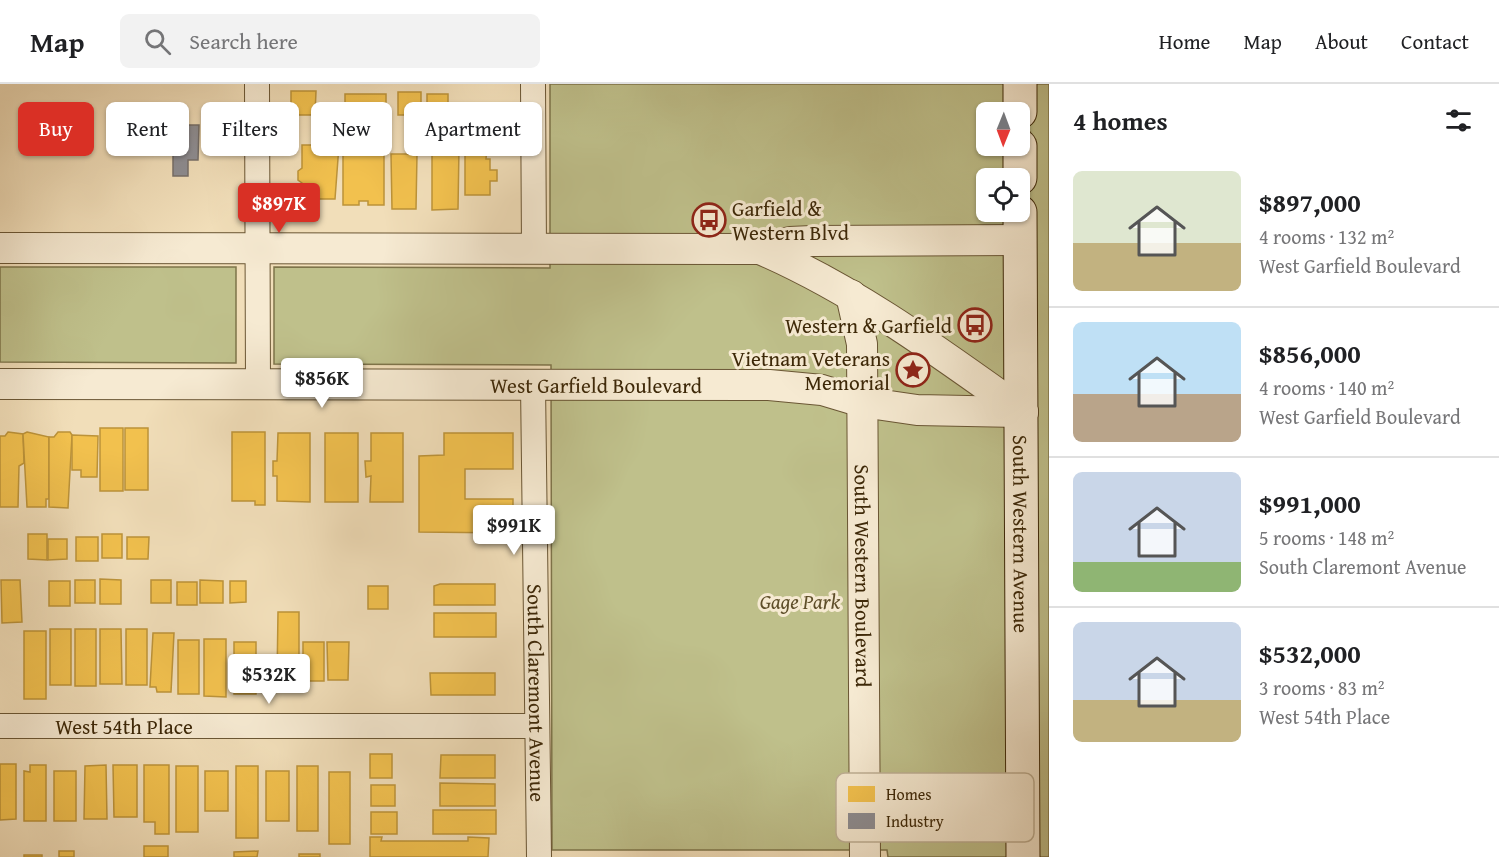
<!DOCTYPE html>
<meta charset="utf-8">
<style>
:root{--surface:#fff;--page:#f2f2f2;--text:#202124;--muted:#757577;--line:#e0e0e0;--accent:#d93025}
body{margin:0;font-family:"Gentium Book Plus",serif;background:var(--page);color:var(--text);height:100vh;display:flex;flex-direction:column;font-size:22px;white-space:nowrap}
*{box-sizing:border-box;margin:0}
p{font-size:20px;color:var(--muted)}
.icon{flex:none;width:33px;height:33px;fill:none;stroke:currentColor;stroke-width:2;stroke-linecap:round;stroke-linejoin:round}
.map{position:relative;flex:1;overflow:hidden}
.details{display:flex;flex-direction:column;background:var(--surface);width:450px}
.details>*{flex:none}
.hud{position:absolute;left:18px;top:18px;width:570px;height:54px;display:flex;gap:12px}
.needle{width:39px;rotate:181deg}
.tools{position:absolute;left:976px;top:18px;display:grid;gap:12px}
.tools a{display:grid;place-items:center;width:54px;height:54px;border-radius:9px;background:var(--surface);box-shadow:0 2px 4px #0004;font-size:30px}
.price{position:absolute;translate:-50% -51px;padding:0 14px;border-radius:6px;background:#fff;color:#222;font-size:20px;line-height:39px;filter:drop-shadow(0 2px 3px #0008)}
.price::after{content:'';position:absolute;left:50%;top:36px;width:18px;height:14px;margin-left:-9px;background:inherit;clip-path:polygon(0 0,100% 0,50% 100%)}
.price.selected{background:var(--accent);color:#fff}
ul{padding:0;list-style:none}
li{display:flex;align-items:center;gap:18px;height:150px;padding:0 24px}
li+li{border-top:2px solid var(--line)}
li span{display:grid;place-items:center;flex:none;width:168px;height:120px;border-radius:9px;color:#555}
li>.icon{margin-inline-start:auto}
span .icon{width:72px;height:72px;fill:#fffc;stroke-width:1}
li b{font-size:26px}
h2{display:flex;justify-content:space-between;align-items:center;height:72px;padding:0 24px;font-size:26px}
.pill{padding:0 21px;border-radius:9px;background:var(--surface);box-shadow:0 2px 4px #0004;font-size:21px;line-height:54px}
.pill.selected{background:var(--accent);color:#fff}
header{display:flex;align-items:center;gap:36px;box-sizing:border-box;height:84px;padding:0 30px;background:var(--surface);border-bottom:2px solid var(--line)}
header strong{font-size:28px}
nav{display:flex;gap:33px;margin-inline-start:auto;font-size:21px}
.search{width:420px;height:54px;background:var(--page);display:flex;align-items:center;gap:15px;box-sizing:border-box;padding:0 21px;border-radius:9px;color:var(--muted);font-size:22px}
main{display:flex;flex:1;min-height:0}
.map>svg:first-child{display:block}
.green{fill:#bfc08b;stroke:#7e744a;stroke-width:1.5;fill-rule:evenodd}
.homes{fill:#f2c14e;stroke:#bc9339;stroke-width:1.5}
.industry{fill:#8d8d92;stroke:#756f69;stroke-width:1.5}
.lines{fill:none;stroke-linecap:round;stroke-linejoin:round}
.minor-casing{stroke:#6a5634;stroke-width:26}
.tertiary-casing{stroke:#6a5634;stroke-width:32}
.secondary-casing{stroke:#3d2808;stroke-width:35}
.minor{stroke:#f6ead2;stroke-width:24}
.tertiary{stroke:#f6ead2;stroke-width:30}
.secondary{stroke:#f6ead2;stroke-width:33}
.labels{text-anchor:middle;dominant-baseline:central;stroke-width:6;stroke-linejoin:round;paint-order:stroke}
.poi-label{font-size:21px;fill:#3d2808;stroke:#f6ead2;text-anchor:end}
.street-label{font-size:21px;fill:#3d2808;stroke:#f6ead2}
.park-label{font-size:21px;font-style:italic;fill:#5e4e29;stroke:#f6ead2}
.key{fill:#f6ead2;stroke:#beb095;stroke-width:1.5}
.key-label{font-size:16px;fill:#3d2808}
</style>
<header>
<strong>Map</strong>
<div class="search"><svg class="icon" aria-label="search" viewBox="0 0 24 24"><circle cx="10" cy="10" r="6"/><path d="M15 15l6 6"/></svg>Search here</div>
<nav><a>Home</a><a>Map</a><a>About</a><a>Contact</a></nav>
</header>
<main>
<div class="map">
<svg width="1049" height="773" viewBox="0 0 1049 773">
<rect width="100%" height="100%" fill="#f1deb9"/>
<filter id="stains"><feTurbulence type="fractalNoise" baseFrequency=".00333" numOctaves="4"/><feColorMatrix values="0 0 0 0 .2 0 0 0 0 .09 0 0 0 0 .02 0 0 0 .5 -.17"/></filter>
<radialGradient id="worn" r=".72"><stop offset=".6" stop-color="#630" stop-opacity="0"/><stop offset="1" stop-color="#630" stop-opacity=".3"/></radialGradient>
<!-- green -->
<g class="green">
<path d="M550,0H1049V773H888L887,766H552L551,281L274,280V183L550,184ZM987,28H1020V62H987ZM987,94H1020V128H987Z"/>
<path d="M0,183H236V279L0,278Z"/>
</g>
<!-- homes -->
<g class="homes">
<path d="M291,7H316L315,31H291Z"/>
<rect x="398" y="8" width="23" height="23"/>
<rect x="345" y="10" width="41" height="20"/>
<rect x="427" y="10" width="21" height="23"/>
<path d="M302,61H339L335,115H312L307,119L299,116L298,110L302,99L298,96V87L302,84Z"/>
<path d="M343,61H384V121H368V117H359V121H343Z"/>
<path d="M465,63H487L486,75H490V86H497V97H490V111H465Z"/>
<path d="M432,64H459L458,125L432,126Z"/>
<path d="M391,70H417L416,125H392Z"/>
<rect x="100" y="344" width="23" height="63"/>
<rect x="125" y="344" width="23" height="62"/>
<path d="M8,348L23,350L24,379L19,382L18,423H0V352H5Z"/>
<path d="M27,348L49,353V415H46V423H27L23,350Z"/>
<path d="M58,348H70L72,351L68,424L49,423V353H54Z"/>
<path d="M232,348H265V421H255V417H232Z"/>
<path d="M278,349H310V418L277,417V392H273V377H277Z"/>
<rect x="325" y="349" width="33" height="69"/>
<path d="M371,349H403V418H370L371,392L366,393L365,377H371Z"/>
<path d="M444,349H513V385H465V415H513V449L419,448V372L444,371Z"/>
<path d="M72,351L98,352L97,393H81V386H72Z"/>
<path d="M28,450H47V476L28,475Z"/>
<rect x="102" y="450" width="20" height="24"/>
<rect x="76" y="453" width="22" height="24"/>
<path d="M127,453H149L148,475H127Z"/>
<path d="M48,455H67V475L48,476Z"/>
<path d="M100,495L121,496V520H100Z"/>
<path d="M1,496H20L22,538L2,539Z"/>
<rect x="75" y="496" width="20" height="23"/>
<rect x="151" y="496" width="20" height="23"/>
<path d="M200,496L223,497V519H200Z"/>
<rect x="49" y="497" width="21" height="25"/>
<path d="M230,497H246V518L230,519Z"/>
<rect x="177" y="498" width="20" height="23"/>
<path d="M440,500H495V521H434V502Z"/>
<rect x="368" y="502" width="20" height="23"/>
<path d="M278,528H299V595H277Z"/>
<rect x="434" y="529" width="62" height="24"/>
<rect x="50" y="545" width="21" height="56"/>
<rect x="75" y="545" width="21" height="57"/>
<path d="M100,545H121L122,600H100Z"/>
<rect x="126" y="545" width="21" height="56"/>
<rect x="24" y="547" width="22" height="68"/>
<path d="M153,549H174L171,608H157L156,603H150Z"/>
<path d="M204,555H226V613L204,612Z"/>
<rect x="178" y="556" width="21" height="54"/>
<rect x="234" y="558" width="22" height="52"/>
<rect x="303" y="558" width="21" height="39"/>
<path d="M327,558H349L348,596H328Z"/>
<path d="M430,589H495V611H431Z"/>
<rect x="370" y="670" width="22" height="24"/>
<path d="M441,671H495V694H440Z"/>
<path d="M0,680H16V735L0,736Z"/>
<path d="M30,681H46V737H24V687L30,688Z"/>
<path d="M106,681L107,735H84L85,682Z"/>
<path d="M113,681H137V733H114Z"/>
<path d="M144,681H169V750H155V738H144Z"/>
<rect x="176" y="682" width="22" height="66"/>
<rect x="236" y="682" width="22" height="72"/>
<rect x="297" y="682" width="21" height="65"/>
<rect x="54" y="687" width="22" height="50"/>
<rect x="205" y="687" width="23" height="40"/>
<rect x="266" y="687" width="23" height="50"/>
<rect x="329" y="688" width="21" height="72"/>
<path d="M440,699L495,700V722H440Z"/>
<rect x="371" y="701" width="24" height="21"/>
<rect x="433" y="726" width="63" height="24"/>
<rect x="371" y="728" width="26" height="22"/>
<path d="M370,753H382L381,757H468V753L489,754L488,773H370Z"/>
<rect x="144" y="762" width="24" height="11"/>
<rect x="59" y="767" width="15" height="6"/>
<path d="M258,767L257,773H234V768Z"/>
<rect x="299" y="770" width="21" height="3"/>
<rect x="24" y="771" width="18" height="2"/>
</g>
<!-- industry -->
<path class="industry" d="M173,41H199L198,76H188V92H173Z"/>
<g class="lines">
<defs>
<g id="minor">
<path d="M257,0L258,301"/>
<path d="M533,0L534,165"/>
<path id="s1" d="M533,301L539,773"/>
<path id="s2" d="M0,642H537"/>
</g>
<g id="tertiary">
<path d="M0,164L760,165L790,158L812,157L1020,156"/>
<path d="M760,165C855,206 939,268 1023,328"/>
<path id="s3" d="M851,211L862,260L865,773"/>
<path id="s4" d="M0,300L769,301L822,306L862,318L917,326L1023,328"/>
</g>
<g id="secondary">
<path d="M1020,0V28"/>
<path d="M1020,62V94"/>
<path id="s5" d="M1020,128L1023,773"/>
</g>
</defs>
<!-- minor casing -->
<use href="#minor" class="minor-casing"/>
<!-- tertiary casing -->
<use href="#tertiary" class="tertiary-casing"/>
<!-- secondary casing -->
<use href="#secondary" class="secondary-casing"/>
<!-- minor -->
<use href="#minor" class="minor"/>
<!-- tertiary -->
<use href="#tertiary" class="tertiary"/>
<!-- secondary -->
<use href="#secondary" class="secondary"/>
</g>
<!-- icons -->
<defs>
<symbol id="bus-ring" viewBox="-11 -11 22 22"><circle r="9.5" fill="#f6ead2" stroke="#8f2418" stroke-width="1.5"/><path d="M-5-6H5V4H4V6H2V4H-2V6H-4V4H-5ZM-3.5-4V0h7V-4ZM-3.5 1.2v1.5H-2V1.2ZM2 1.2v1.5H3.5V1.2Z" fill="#8f2418"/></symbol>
<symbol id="sight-ring" viewBox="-11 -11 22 22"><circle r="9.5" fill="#f6ead2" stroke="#8f2418" stroke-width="1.5"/><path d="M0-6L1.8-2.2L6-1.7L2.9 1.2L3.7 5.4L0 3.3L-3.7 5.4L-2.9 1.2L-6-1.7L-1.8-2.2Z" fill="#8f2418"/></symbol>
</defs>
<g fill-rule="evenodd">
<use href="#bus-ring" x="690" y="117" width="38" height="38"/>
<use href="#bus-ring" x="956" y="222" width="38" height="38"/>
<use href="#sight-ring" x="894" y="267" width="38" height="38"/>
</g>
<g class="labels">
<!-- poi labels -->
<g class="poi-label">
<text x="732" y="124" text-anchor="start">Garfield &amp;<tspan x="732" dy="24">Western Blvd</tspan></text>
<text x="952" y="241">Western &amp; Garfield</text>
<text x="890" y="274">Vietnam Veterans<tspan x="890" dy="24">Memorial</tspan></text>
</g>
<!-- street labels -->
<g class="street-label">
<text stroke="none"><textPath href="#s4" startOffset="596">West Garfield Boulevard</textPath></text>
<text stroke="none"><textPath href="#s5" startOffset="322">South Western Avenue</textPath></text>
<text stroke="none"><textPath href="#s3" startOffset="282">South Western Boulevard</textPath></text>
<text stroke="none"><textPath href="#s1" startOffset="308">South Claremont Avenue</textPath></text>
<text stroke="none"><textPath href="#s2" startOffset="124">West 54th Place</textPath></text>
</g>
<!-- park labels -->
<g class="park-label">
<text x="800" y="517">Gage Park</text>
</g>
</g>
<!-- legend -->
<rect x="836" y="689" width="198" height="69" rx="9" class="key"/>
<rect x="848" y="702" width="27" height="16" fill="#f2c14e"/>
<rect x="848" y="729" width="27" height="16" fill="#8d8d92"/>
<g class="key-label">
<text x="886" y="716">Homes</text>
<text x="886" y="743">Industry</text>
</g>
<rect width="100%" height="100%" filter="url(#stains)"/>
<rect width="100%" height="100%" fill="url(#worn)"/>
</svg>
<div class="tools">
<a><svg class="needle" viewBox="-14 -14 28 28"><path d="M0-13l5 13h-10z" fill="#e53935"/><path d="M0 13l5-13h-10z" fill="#757577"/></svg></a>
<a><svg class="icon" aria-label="locate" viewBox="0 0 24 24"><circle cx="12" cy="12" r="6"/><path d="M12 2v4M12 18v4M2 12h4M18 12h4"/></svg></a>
</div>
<b class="price selected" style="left:279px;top:150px">$897K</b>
<b class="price" style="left:322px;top:325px">$856K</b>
<b class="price" style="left:514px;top:472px">$991K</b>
<b class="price" style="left:269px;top:621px">$532K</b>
<div class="hud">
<a class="pill selected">Buy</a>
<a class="pill">Rent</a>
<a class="pill">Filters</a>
<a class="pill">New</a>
<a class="pill">Apartment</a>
</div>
</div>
<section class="details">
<h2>4 homes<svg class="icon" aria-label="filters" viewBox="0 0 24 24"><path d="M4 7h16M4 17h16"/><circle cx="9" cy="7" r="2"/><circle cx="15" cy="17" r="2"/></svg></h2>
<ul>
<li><span style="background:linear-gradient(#dfe7d0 60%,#c2b280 0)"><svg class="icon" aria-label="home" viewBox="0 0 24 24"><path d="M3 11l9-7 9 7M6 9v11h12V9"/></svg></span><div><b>$897,000</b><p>4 rooms · 132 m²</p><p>West Garfield Boulevard</p></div></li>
<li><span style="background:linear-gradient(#bfe0f5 60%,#b9a48a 0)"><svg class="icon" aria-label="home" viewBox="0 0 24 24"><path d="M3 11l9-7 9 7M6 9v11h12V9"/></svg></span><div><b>$856,000</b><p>4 rooms · 140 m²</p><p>West Garfield Boulevard</p></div></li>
<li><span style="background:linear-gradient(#c9d6e8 75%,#8fb573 0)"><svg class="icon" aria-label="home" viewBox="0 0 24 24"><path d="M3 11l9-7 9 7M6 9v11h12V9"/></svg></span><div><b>$991,000</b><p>5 rooms · 148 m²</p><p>South Claremont Avenue</p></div></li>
<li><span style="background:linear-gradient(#c9d6e8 65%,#c2b280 0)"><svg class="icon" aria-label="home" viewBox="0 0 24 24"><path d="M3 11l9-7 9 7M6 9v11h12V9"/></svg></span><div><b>$532,000</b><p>3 rooms · 83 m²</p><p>West 54th Place</p></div></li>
</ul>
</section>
</main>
